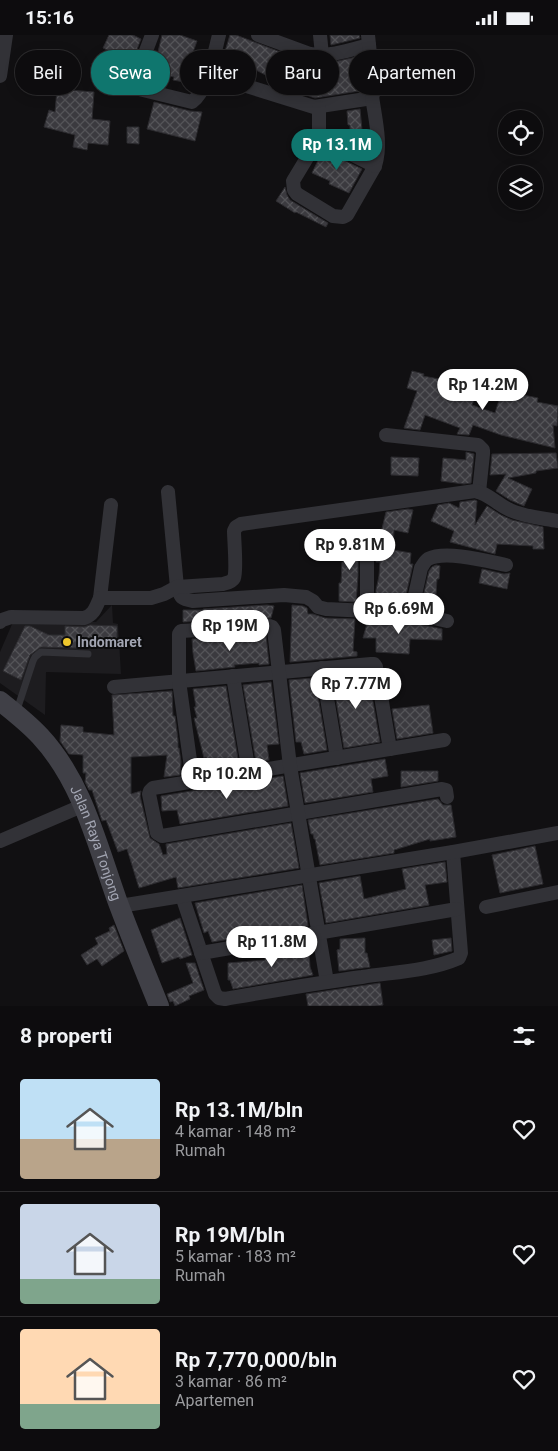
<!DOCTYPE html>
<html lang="id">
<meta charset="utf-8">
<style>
:root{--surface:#0d0c0e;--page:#1b1a1c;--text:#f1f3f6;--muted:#9a9b9e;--line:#2d2c2e;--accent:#0f766e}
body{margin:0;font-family:Roboto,sans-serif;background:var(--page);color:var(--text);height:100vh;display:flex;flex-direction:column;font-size:19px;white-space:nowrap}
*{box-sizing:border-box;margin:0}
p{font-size:16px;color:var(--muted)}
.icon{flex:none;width:28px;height:28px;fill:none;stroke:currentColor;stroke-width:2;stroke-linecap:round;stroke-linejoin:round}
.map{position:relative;height:971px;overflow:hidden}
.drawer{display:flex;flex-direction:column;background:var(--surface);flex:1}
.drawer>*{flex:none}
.guide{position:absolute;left:15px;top:15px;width:529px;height:45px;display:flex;gap:10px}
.tools{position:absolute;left:498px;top:75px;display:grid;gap:10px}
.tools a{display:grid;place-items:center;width:45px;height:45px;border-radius:50%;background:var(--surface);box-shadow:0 2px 12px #0003,0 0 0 1px var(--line);font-size:25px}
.price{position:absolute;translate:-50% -42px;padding:0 11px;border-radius:18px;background:#fff;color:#222;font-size:16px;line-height:32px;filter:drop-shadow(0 1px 2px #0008)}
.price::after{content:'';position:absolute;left:50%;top:30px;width:15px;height:11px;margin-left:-8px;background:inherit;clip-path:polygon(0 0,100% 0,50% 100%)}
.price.active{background:var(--accent);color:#fff}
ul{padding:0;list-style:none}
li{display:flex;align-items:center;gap:15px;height:125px;padding:0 20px}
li+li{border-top:1px solid var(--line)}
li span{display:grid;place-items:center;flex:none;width:140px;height:100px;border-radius:5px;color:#555}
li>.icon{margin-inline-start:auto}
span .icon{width:60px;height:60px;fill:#fffc;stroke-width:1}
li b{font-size:21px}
h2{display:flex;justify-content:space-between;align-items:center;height:60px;padding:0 20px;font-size:21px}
.tag{padding:0 18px;border-radius:22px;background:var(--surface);box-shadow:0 2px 12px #0003,0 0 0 1px var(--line);font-size:18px;line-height:45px}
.tag.active{background:var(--accent);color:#fff}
.status{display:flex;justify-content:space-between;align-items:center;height:35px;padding:0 25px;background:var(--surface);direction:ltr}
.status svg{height:14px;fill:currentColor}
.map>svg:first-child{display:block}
.built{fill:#1d1c1f}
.building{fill:url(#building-cross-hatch);stroke:#2b2a2e}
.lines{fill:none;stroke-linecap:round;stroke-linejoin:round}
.lane{stroke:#323237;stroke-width:7}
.street{stroke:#323237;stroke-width:14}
.secondary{stroke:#404047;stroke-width:20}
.poi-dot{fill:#eec72d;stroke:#0c0c0d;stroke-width:2}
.labels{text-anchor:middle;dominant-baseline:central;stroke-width:4;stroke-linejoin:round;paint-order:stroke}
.poi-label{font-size:14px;font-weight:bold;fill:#a2a5b2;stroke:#0c0c0d;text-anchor:start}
.street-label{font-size:14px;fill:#a2a5b2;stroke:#0c0c0d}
</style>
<div class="status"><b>15:16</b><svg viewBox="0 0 49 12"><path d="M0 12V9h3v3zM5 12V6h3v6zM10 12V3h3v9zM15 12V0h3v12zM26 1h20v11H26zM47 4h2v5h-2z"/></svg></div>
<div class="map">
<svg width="558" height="971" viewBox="0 0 558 971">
<defs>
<pattern id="building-cross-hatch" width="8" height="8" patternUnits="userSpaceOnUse" patternTransform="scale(1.25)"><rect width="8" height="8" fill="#3b3a3f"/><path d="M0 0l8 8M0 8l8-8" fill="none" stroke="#545458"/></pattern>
</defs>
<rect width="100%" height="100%" fill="#111012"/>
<!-- built -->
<path class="built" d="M112,570L113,588L118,589L121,639L46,637L45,680L0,648V617L13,587H96Z"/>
<!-- building -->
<g class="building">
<path d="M109,0H133L141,4L132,27L103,13Z"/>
<path d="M162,0H180L197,6L187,34L200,38L195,49L173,45L174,42L153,38Z"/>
<path d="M230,0H236L309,28L322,29L333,27L361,21L365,55L315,63L278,50L279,47L252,33L248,42L233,38L234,34L221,29Z"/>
<path d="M330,0H359L360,3L331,10Z"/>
<path d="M57,54L94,57L92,84L110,86L108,110L88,108L87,115L73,112L75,100L44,92L49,75L55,77Z"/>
<path d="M154,67L190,76L202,77L195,106L147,94Z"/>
<path d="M360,74L362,95H368L369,105H350V90H348L347,76Z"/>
<path d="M127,92H139V109L127,108Z"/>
<path d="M323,115L362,134L349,158L329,149L330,146L312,138Z"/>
<path d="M285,152L287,160L290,165L328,188L326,192L296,177L295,178L276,166Z"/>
<path d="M412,336L424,339L423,341L444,345L443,348L476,360L472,370L495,378L506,343L526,349L523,360L538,363L537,367L558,371L557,391L553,390L555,413L501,400L473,390L469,400L457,399L460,393L425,380L420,395L404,393L417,356L407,353Z"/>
<path d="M466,417L474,419L471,448L464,449L441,446L443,423L466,425Z"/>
<path d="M556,418L558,433L536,436V438L508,443L532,454L524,471L510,465L496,456L506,439L490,440L492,419Z"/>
<path d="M391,422L419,423L418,441L391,440Z"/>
<path d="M475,465L477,466L475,490L487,471L501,480L512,485L543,492L544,514H533V511L497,509L495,519L450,507L454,496L431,486L438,470L449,468L459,473L460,467Z"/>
<path d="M408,474L413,475L408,498L394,495L393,515L411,518L410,529H413L404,569L376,568V555L379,541L380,527H376V513L372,506H379L386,477Z"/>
<path d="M348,500L360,502V505H363L360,508L358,513V541L356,567L339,566V548H341L342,527H345Z"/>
<path d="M436,530L440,531L439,544H437L435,574L421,571L429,536L432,532Z"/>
<path d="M482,534L504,539L510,538L507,554L479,548Z"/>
<path d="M267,570L274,571L271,583L183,587V575H203V574Z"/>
<path d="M292,570L303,571L307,573L308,579H313L325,583L355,584L353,616L357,617V621L290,627Z"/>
<path d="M368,585L410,587L442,594V605L410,604L409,619L376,617V603H363Z"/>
<path d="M90,590L117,591V612H78V613L41,612L30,620L21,645L3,636L25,591H30L49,600H65V591L84,592Z"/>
<path d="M266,600L269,629L259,630V628L234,630L235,632L196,636L193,618L192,604Z"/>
<path d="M368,638L380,707L344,713L332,641Z"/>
<path d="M315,643L327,715L304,719L301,707H296L289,645Z"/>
<path d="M271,647L279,709L267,710L269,725L256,727L243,650Z"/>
<path d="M226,651L239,730L209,735L206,722L204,723L194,683H197L194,672H196L193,654Z"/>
<path d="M172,656L173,681H175L178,705V713H179L181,727L180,740L164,742L167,720L131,722V759L141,756L140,761L150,803L159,809L163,820L167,819L166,809L291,788L299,833L178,853L176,842L139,853L127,814L118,817L106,785L102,786L92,755H89L85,747L86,738H83V720L69,719L60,706L61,690L83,692V697L114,700L112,660Z"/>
<path d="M429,670L433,698L397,704L392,674Z"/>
<path d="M385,724L388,741L371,744L373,757L305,768L300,738Z"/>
<path d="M401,736H438V746L401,752Z"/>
<path d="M283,741L288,771L180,789L177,775L162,776L161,761Z"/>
<path d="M438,764L443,770H451L456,802L430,806V804L394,815V818L320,830L315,804H314L313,799H311L308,785Z"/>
<path d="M535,811L543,849L500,858L492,820Z"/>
<path d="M445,827L447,847L425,850L429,870L326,888L319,848L360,841L364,864L406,854L402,834Z"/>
<path d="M302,850L308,891L212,907L208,896L204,898L195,868Z"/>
<path d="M180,883L192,920L180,924L179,922L162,928L151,895Z"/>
<path d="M114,890L124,916L102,931L97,924L87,930L81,920L98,909L95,903L110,896L109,893Z"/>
<path d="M365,903V918H367L370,932L339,936L337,915L340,914V904Z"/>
<path d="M451,903L452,916L434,920L432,905Z"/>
<path d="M306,909L308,916H309L310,932L313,940L233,954L230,945H228V928L265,925L264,921L275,918L274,914Z"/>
<path d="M186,928H195L204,955L189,961L190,964L175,971L173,966L170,967L167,959L193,948Z"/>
<path d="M380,948L383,970L375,971H308L306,959Z"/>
</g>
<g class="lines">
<!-- lane -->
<path class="lane" d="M17,675L33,626L35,622L41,617L88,619"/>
<!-- street -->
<g class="street">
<path d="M152,0L136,42V48L139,54L192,67C208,55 214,19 219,0"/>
<path d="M258,0L310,19C330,22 350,15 369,10"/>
<path d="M320,0L322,20"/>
<path d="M208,39L314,72L366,64L372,61L374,57L368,0"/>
<path d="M0,41L6,0"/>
<path d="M319,73V103L293,146L294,155L297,159L333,181L343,182L347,180L375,131C382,109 375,84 372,61"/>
<path d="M319,103L375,131"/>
<path d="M386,400L478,410L483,415V419L479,457"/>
<path d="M168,457L177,552C181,563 181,564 193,566L284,560L306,562L313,566L318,572L326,574L411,578L447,586"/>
<path d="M100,563L111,470"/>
<path d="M367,576V513"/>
<path d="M411,578L421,533C423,530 425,526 428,524C445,515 487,526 506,530"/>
<path d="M0,587L2,585L11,582L84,583C94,580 96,572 100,563H151L164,559L177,552L223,549C227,548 232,547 234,543C237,536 234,505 234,496L236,492L241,489L475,456C488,458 498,470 510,475C525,482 542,483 558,486"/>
<path d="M322,633L337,723"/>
<path d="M233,641L249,738"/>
<path d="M114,652L371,629H374L376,632L390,714"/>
<path d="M444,705L153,753L150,756L149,759L157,798L162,801L442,754L446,755L447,762"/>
<path d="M193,747L179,646V599L181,596L269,591L272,592L274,595L290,731L327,947"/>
<path d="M0,806L84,770"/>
<path d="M182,861L215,959L219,963L225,964C271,956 316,948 362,942C394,937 429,936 459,923L461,918L453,817"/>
<path d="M120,871L453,817L558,798"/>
<path d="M486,872L558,857"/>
<path d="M201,918L457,874"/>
</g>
<!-- secondary -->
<path class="secondary" id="s1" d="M0,666C14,677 28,688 40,701C82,746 97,809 117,865C130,900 145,936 159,971"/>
</g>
<!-- markers -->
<circle class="poi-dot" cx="67" cy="607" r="5"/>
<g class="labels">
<!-- poi labels -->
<g class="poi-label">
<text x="77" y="607">Indomaret</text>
</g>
<!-- street labels -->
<g class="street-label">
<text stroke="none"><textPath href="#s1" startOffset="175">Jalan Raya Tonjong</textPath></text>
</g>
</g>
</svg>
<div class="tools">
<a><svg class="icon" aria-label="locate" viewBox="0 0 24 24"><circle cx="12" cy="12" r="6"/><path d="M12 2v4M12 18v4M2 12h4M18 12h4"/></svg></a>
<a><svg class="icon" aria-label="layers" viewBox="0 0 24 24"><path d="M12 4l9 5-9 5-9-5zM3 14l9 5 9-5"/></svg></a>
</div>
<b class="price active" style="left:337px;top:136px">Rp 13.1M</b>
<b class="price" style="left:483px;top:376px">Rp 14.2M</b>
<b class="price" style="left:350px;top:536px">Rp 9.81M</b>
<b class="price" style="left:399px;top:600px">Rp 6.69M</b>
<b class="price" style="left:230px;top:617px">Rp 19M</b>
<b class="price" style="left:356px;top:675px">Rp 7.77M</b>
<b class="price" style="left:227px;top:765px">Rp 10.2M</b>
<b class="price" style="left:272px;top:933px">Rp 11.8M</b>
<div class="guide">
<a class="tag">Beli</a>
<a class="tag active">Sewa</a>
<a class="tag">Filter</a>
<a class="tag">Baru</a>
<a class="tag">Apartemen</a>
</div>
</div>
<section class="drawer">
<h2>8 properti<svg class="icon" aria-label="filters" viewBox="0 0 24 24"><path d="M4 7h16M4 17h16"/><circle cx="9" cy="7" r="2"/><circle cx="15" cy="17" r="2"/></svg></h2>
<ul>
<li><span style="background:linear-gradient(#bfe0f5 60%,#b9a48a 0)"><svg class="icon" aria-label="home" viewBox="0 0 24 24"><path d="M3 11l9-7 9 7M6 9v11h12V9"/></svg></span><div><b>Rp 13.1M/bln</b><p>4 kamar · 148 m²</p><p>Rumah</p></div><svg class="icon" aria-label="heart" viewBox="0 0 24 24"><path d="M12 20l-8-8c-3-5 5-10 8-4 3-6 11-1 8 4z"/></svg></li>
<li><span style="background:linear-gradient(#c9d6e8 75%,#7fa58c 0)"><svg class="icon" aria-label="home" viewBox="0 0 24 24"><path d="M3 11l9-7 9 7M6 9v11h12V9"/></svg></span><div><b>Rp 19M/bln</b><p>5 kamar · 183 m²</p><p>Rumah</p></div><svg class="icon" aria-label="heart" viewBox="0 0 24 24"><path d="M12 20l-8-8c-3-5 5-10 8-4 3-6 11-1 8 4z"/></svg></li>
<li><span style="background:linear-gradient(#ffd9b3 75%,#7fa58c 0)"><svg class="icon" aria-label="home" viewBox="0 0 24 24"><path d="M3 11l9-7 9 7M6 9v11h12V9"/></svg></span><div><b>Rp 7,770,000/bln</b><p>3 kamar · 86 m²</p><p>Apartemen</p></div><svg class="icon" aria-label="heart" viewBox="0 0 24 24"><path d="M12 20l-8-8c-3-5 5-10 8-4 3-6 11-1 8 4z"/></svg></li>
</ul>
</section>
